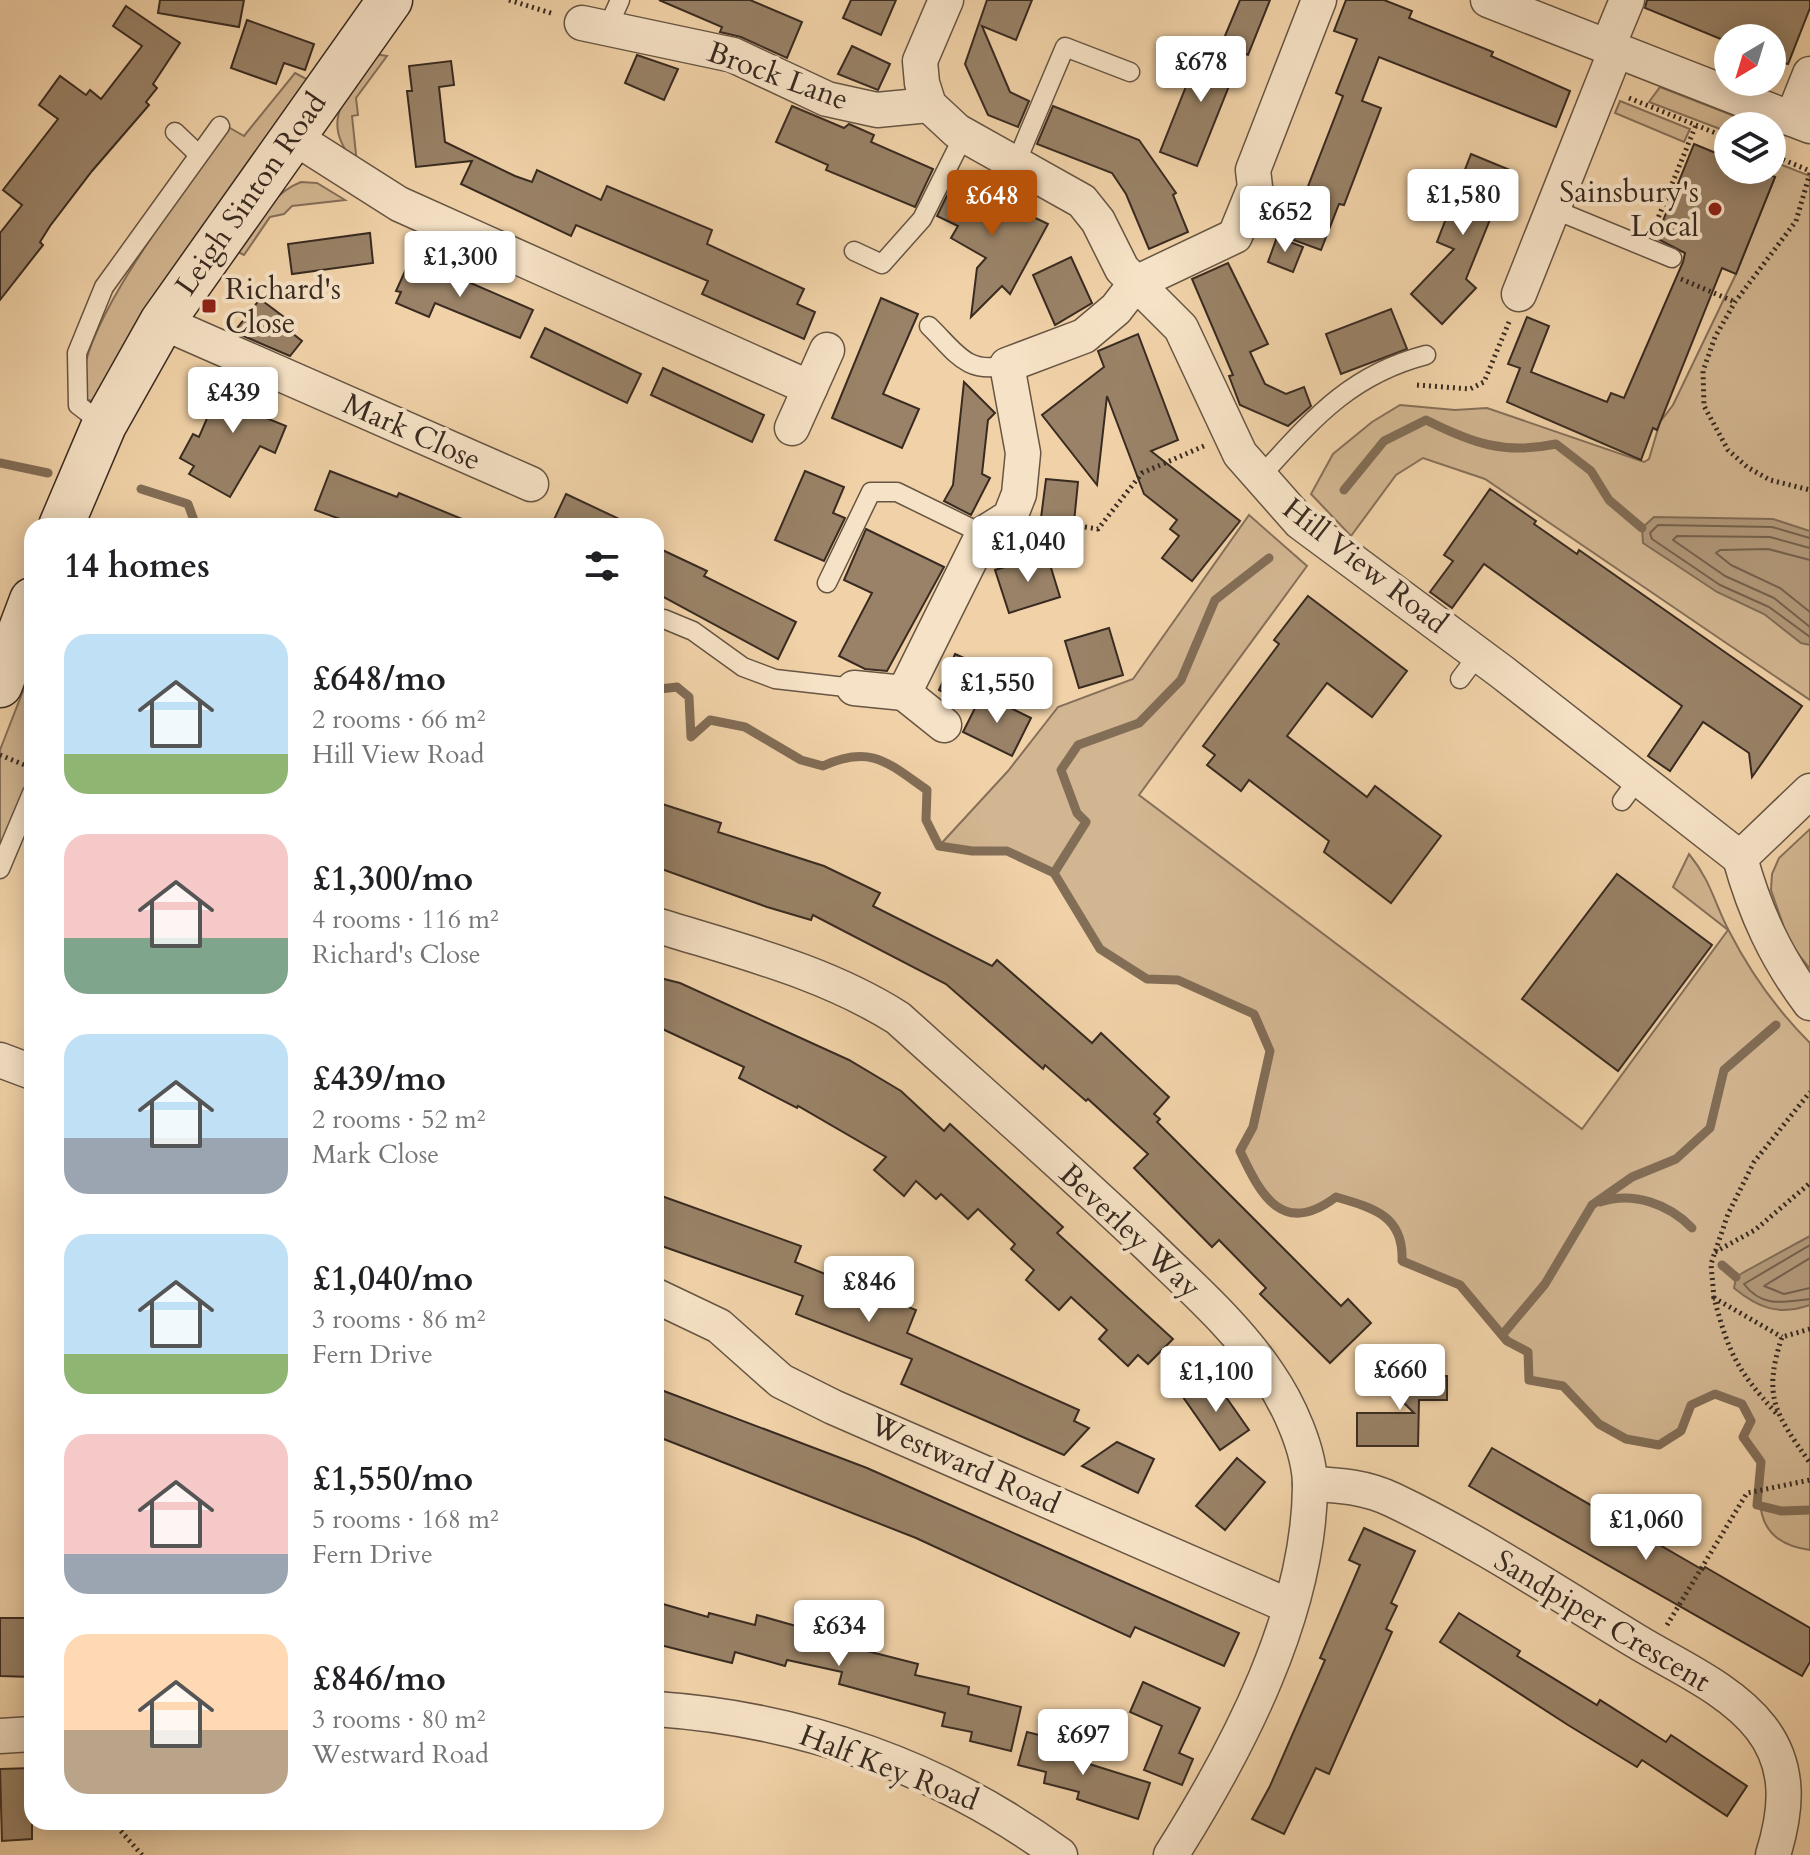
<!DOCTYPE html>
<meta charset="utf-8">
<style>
:root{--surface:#fff;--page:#f2f2f2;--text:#202124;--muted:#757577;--accent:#b45309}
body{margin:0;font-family:Cardo,serif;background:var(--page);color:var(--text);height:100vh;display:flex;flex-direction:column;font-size:30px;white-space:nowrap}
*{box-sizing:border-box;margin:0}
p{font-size:26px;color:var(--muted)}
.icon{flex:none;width:44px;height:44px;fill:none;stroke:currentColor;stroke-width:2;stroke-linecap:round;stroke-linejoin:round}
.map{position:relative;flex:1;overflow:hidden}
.side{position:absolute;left:24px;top:518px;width:640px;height:1312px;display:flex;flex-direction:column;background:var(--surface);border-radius:24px;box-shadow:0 4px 20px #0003}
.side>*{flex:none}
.needle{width:52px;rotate:218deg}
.buttons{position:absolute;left:1714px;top:24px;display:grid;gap:16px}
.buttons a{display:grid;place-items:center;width:72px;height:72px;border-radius:50%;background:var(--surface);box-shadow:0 4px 20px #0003;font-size:40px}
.price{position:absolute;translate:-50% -68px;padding:0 18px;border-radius:8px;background:#fff;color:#222;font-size:26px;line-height:52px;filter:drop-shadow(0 2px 4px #0008)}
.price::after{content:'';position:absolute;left:50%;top:48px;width:24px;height:18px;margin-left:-12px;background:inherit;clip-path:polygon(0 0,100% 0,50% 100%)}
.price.active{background:var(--accent);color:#fff}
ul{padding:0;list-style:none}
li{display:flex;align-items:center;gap:24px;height:200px;padding:0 40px}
li span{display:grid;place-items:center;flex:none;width:224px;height:160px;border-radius:24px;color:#555}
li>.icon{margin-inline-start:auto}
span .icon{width:96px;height:96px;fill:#fffc;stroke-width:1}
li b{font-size:34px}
h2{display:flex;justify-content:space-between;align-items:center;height:96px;padding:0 40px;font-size:34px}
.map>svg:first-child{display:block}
.green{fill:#d2b691;stroke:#867059;stroke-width:2}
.water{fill:#b2997a;stroke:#826d56;stroke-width:2}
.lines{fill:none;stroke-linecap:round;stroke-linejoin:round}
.shore{stroke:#76624e;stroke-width:2}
.stream{stroke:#826d56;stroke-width:9}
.building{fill:#998267;stroke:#392b21;stroke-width:2}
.lane-casing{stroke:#675543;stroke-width:21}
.street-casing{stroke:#675543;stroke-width:37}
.secondary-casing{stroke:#392b21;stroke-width:47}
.path{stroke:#392b21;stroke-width:5;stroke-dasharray:2 4;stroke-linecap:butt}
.lane{stroke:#f6e2c6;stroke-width:18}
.street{stroke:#f6e2c6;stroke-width:34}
.secondary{stroke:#f6e2c6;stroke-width:44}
.poi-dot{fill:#8f2418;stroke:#f6e2c6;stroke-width:3}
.labels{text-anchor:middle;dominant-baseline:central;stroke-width:8;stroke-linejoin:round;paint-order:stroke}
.street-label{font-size:30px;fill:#392b21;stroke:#f6e2c6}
.poi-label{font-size:30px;fill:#392b21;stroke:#f6e2c6;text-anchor:end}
</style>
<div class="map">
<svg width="1810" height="1855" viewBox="0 0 1810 1855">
<rect width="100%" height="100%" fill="#f1d2a8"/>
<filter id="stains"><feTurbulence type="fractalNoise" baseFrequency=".0025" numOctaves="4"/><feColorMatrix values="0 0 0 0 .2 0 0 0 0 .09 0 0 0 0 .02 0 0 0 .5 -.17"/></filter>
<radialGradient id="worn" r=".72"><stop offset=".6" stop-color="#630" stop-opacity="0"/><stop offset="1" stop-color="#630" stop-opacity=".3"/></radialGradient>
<!-- green -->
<g class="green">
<path d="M375,54L387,56L356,98L358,115L352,116L357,164C315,121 349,94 375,54Z"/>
<path d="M295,73L312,82L96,401L87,400C57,350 198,173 230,128L244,136Z"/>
<path d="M1660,87L1760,126H1728V132L1649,102Z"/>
<path d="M1620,101L1690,129L1684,142L1615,113Z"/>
<path d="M1772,161L1810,176V700L1485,479L1423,458L1396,475L1351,536L1311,494L1333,454L1372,422L1400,405L1455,410L1487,408L1644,462L1649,459L1660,422L1673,405L1736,274L1775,177L1758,170H1772Z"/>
<path d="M301,182L317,183L345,200L292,206L284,214L270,217L244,255L238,252C256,224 270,194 301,182Z"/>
<path d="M1249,515L1307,566L1139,795L1582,1129L1728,930L1673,887L1689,854C1711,881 1714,902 1729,931C1750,972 1778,1011 1810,1043V1550C1756,1543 1757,1506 1761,1462L1743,1437L1751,1421L1742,1404L1715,1394L1691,1405L1681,1431L1659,1445L1626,1439L1599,1424L1563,1386L1529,1380L1528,1352L1511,1342L1462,1287L1402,1261C1404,1216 1375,1208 1336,1197C1283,1237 1261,1197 1240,1151L1253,1127L1270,1051L1254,1014L1178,980L1147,979L1100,949L1054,873L1007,851L939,846L1008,771L1058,707L1133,679Z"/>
<path d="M32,668V769L0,848V750Z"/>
<path d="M1810,829V969L1789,942L1771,890L1772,874L1779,858Z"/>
</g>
<!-- water -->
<g class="water">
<path d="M1654,517L1773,519L1810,531V645L1801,643L1764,614L1717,592L1643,543L1642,528Z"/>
<path d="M1810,1236V1305C1779,1316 1758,1308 1734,1288L1736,1277L1744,1272Z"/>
</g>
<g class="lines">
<!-- shore -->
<g class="shore">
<path d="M1810,538L1772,527L1658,525L1650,533L1652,539L1720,585L1769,607L1810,637"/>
<path d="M1810,548L1770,537L1677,536L1673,540L1725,576L1774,598L1810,627"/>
<path d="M1810,560L1768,549L1720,550L1716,553L1731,565L1780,588L1810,612"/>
<path d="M1810,1245L1744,1284C1762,1308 1784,1302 1810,1299"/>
<path d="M1810,1258L1764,1286L1784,1294L1810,1288"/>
</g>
<!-- stream -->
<g class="stream">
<path d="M0,463L48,473"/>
<path d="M141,489L188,504L196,526"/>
<path d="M1344,490L1384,441L1426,420C1472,443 1504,455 1556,444L1591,471L1609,500L1642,528"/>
<path d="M656,702L660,689L677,687L689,697L691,737L710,720L745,727L801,760L823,766C871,744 888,763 927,790L926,820L939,846L972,851H1007L1054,873L1100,949L1147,979L1178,980L1254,1014L1270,1051L1253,1127L1240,1151C1261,1196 1283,1237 1336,1197C1374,1208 1404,1216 1402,1261L1460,1285L1507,1341L1528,1352L1529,1380L1563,1386L1599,1424L1626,1439L1659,1445L1681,1431L1691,1405L1715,1394L1742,1404L1751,1421L1743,1437L1761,1462L1757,1505L1781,1511L1810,1510"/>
<path d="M1054,873L1086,822L1077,813L1061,770L1078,745L1139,723L1181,680L1215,600L1269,558"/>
<path d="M1600,1202C1633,1191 1669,1204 1692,1228"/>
<path d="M1722,1265L1736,1277"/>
<path d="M1503,1334L1545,1284L1592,1205L1632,1177L1676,1159L1710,1128L1724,1070L1776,1025"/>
</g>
</g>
<!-- building -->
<g class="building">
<path d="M160,0H244L239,27L158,13Z"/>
<path d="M659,0H750L802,22L787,58L741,37L720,32L722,27Z"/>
<path d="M851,0H896L881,35L843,18Z"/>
<path d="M987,0H1032L1016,40L982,26L1010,92L1029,101L1018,127L988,115L965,64Z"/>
<path d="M1240,0H1270L1248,55L1222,43Z"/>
<path d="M1346,0H1384L1412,11L1409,18L1493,52L1491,56L1570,91L1556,127L1379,57L1362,101L1381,108L1344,205L1339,204L1321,250L1288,238L1343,96L1336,93L1357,39L1334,31Z"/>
<path d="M1647,0H1810V8L1788,64L1772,60V38H1728V42L1645,8Z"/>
<path d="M126,6L180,43L153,84L157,88L146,102L149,105L92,171L50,226L40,242L43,245L0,300V233L22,205L3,190L58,119L39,105L60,76L86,95L90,90L101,99L142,46L113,26Z"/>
<path d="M247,20L314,44L305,70L284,63L276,84L231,68Z"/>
<path d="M1204,41L1241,56L1197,166L1160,152Z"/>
<path d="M852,46L890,64L878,90L838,74Z"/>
<path d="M637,55L678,69L664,100L625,83Z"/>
<path d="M451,61L454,85L439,87L445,142L515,176L532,182L537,170L601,200L607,186L712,230L707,244L804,289L797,304L815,312L804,339L702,294L708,281L576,225L571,236L461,184L472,161L416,167L407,91H412L409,66Z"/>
<path d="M792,106L844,128L849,124L874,135L871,142L933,169L915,207L826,170L828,165L776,142Z"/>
<path d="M1053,106L1139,140L1176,193L1173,195L1188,232L1149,249L1126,194L1112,173L1037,144Z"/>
<path d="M1694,144L1728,158V170H1758L1775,177L1736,274L1722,268L1657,430L1653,428L1641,460L1507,402L1520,368L1508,364L1527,317L1549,326L1531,372L1607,402L1611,393L1624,398L1683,262L1685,253L1656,238Z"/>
<path d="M1471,154L1510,170L1466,279L1476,288L1442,324L1411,294L1454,249L1437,242Z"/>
<path d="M955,179L1048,224L1010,294L1002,286L971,317L977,268L986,258L951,238L958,226L937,216Z"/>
<path d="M370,233L373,263L292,274L288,244Z"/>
<path d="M1277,237L1303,247L1293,272L1268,262Z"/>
<path d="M1071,257L1092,303L1055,325L1033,275Z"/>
<path d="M420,261L533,310L520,338L435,303L429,317L396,303L401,292L396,291L406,269L415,272Z"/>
<path d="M1228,263L1268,344L1250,352L1265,384L1286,394L1304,387L1311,406L1288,426L1240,405L1229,376L1233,375L1192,279Z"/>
<path d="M881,298L918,314L883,394L919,409L902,448L832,418Z"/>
<path d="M260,299L292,323V333L302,341L290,356L234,332Z"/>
<path d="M1391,309L1407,349L1341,374L1326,334Z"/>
<path d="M545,328L641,374L627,403L531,357Z"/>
<path d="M1138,334L1178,440L1151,451L1240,521L1192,581L1162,558L1179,536L1170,529L1177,520L1144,494L1107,396L1097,485L1042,415L1104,367L1098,351Z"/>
<path d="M663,368L764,415L752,442L651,395Z"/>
<path d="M227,372L275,396L266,418L286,426L275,453L260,446L230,497L189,474L194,466L180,458L193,434L199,437Z"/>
<path d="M964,382L995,413L988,420L982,474L990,478L971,515L944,501L953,485Z"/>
<path d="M330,471L397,497L399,493L479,526H359L315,510Z"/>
<path d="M805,471L844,487L833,513L845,518L824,561L775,540Z"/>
<path d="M1046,479L1078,482L1074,522L1041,518Z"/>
<path d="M1490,489L1536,521L1534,524L1577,554L1579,550L1802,706L1752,777L1749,753L1703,722L1670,771L1648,756L1682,706L1484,564L1452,608L1430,592L1453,561L1444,555Z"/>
<path d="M566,494L634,526H551Z"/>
<path d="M866,529L944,567L887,671L865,669L839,656L872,593L844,580Z"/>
<path d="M656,547L707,571L704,576L796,622L778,659L656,593Z"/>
<path d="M1040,556L1048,558L1060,597L1009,613L995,570Z"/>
<path d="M1308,596L1407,671L1372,717L1327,683L1287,736L1367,797L1375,786L1441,836L1391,903L1324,852L1329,841L1249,780L1241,791L1207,765L1215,755L1203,746L1279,644L1274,640Z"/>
<path d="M1109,628L1123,675L1079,688L1065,641Z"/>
<path d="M955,654L982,666L965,703L939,690Z"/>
<path d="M982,694L1031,718L1012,756L963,732Z"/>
<path d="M656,802L721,823L718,832L824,866L880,893L873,906L992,966L997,960L1092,1043L1101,1033L1169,1097L1154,1114L1160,1119L1157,1122L1341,1306L1348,1299L1371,1323L1330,1363L1260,1294L1266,1288L1219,1240L1212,1247L1134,1168L1148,1154L1088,1099L1086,1101L1045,1065L1043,1069L946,984L813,915L811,920L767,907L656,867Z"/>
<path d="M1617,874L1712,945L1618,1071L1522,999Z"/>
<path d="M656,977L680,983L849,1060L901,1091L944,1131L950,1124L1063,1227L1057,1233L1173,1339L1148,1364L1138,1355L1128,1366L1099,1339L1107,1330L1071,1297L1059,1310L1026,1280L1034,1270L1011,1249L1015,1244L978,1209L968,1219L941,1194L936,1199L916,1181L904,1196L874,1170L886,1157L798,1106L797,1108L739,1078L744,1067L656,1026Z"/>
<path d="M656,1194L801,1246L795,1262L916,1310L907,1333L1079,1410L1074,1421L1089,1428L1064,1455L901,1384L912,1359L796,1314L803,1296L656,1244Z"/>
<path d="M1377,1376H1447V1400H1419L1418,1446H1357V1413H1414Z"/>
<path d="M1212,1377L1249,1430L1220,1450L1183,1397Z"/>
<path d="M656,1388L867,1468L1239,1633L1224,1666L1135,1627L1130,1637L916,1538L656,1436Z"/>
<path d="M1117,1442L1154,1459L1138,1493L1082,1466Z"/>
<path d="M1492,1448L1703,1570L1705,1567L1810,1628V1662L1802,1676L1469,1486Z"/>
<path d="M1237,1458L1265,1482L1225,1530L1196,1506Z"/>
<path d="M1364,1528L1415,1551L1391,1603L1397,1606L1386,1629L1392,1632L1329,1774L1316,1768L1284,1834L1252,1819L1270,1786L1325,1660L1320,1658L1360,1565L1349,1560Z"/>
<path d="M656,1602L708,1617L709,1613L755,1625L757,1615L796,1626L795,1630L864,1645L863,1650L918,1664L915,1675L969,1687L968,1694L1021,1707L1011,1751L970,1741L972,1732L942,1726L945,1713L839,1684L842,1672L787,1660L785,1666L735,1652L732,1663L656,1644Z"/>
<path d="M1459,1613L1520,1651L1517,1656L1597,1705L1600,1700L1666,1742L1671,1735L1747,1786L1727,1816L1642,1760L1637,1767L1568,1725L1440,1642Z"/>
<path d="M0,1618H32V1677L0,1676Z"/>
<path d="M1143,1682L1200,1708L1179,1753L1193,1759L1182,1785L1144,1770L1162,1726L1130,1712Z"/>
<path d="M1027,1732L1071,1743L1067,1757L1150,1783L1138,1819L1077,1799L1079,1792L1044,1783L1046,1772L1018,1765Z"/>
<path d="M32,1768V1839L2,1841L0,1769Z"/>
</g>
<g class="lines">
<defs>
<g id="lane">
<path d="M607,29L620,0"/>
<path d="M175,132L198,154"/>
<path d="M1016,163L1065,47L1130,72"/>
<path d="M1553,209L1672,258"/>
<path d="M854,251L882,264L922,219L964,135"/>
<path d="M929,326C956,352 966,375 1007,365"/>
<path d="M104,425L78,405L77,353L104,287L220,126"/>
<path d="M1260,477C1312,420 1349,375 1426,355"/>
<path d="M827,583L871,492H897L983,534L1068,549"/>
<path d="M664,619L693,631L743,667L775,679L854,688"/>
<path d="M1460,679L1478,655"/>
<path d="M1622,801L1639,778"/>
<path d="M0,869L32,793"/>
</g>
<g id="street">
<path d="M946,0L920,61L922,83L929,105L957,131L1082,201L1098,221L1122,269L1181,328L1240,454L1300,522L1502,672L1740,858"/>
<path d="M1488,0L1792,119"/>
<path d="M582,23L733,55L827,99L877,110L929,105"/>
<path d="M1608,46L1627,0"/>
<path d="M1810,74L1792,119L1810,126"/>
<path d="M292,136L399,204L810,388L792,428"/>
<path d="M1519,294L1616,50"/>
<path d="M162,322L531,484"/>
<path d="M810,388L827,350"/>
<path d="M854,688L904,693"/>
<path d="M944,725L904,693L983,534L1010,517L1019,494L1023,453L1007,365L1084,336L1116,309L1136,283L1235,236L1255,187L1253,170L1319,0"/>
<path d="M1740,858C1755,912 1776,958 1810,1003"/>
<path d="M1740,858L1810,791"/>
<path d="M656,925C739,951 824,971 898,1018C982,1094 1067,1168 1149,1246C1190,1286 1236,1326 1268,1374C1288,1403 1310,1450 1310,1486C1309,1614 1238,1749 1171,1855"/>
<path d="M0,1060L32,1072"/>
<path d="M656,1296L719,1326L781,1381L833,1407L1289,1606"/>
<path d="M1310,1484C1340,1485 1366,1487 1393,1500C1477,1540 1557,1593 1636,1641C1677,1666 1731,1689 1761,1728C1791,1767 1787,1810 1773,1855"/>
<path d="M656,1709C802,1719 942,1768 1060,1855"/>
<path d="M0,1736L32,1734"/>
</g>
<g id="secondary">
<path d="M61,526L104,425L162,322L390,0"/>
<path d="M0,685L32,600"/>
</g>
</defs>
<!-- lane casing -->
<use href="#lane" class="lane-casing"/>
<!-- street casing -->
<use href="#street" class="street-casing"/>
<!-- secondary casing -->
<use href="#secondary" class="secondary-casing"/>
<!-- path -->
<g class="path">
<path d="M509,0L554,14"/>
<path d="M1629,98L1728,138"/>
<path d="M1772,155L1810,171"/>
<path d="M1810,173L1796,221L1735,302L1715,337L1703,371L1704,406L1728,450L1747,467L1770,480L1810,490"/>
<path d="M1654,228L1696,125"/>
<path d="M1681,279L1735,302"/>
<path d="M1417,385L1470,389L1484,382L1509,322"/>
<path d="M1079,526L1098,529L1142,473L1204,446"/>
<path d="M0,755L32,768"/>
<path d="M1715,1252L1755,1230L1810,1183"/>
<path d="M1714,1298L1711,1264L1728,1214L1754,1162L1810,1092"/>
<path d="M1810,1329L1782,1337C1762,1398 1776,1414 1810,1463"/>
<path d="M1776,1413C1737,1370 1729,1354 1714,1298L1782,1337"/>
<path d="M1667,1625L1747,1493L1810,1480"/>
<path d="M113,1822L142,1855"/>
</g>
<!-- lane -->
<use href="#lane" class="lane"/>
<!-- street -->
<use href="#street" class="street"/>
<!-- secondary -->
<use href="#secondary" class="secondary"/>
</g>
<!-- markers -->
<g class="poi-dot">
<circle cx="1715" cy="209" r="8"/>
<rect x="201" y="298" width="16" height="16" rx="4"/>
</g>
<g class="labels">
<!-- street labels -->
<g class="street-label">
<text transform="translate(778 76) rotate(20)">Brock Lane</text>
<text transform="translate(251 194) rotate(-55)">Leigh Sinton Road</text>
<text transform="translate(412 432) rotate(24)">Mark Close</text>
<text transform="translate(1365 566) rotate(38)">Hill View Road</text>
<text transform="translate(1130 1231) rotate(43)">Beverley Way</text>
<text transform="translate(965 1464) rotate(24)">Westward Road</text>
<text transform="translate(1602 1621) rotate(31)">Sandpiper Crescent</text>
<text transform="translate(889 1768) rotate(21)">Half Key Road</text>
</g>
<!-- poi labels -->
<g class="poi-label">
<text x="1699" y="192">Sainsbury's<tspan x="1699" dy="34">Local</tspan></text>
<text x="225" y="289" text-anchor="start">Richard's<tspan x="225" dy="34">Close</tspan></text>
</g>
</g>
<rect width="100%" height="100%" filter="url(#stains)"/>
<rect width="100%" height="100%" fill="url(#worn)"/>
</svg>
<div class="buttons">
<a><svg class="needle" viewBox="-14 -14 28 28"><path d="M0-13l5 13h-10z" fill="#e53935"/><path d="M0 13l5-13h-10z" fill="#757577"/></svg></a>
<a><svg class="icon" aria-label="layers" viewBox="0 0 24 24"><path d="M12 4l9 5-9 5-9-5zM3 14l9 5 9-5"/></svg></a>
</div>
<b class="price" style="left:1201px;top:104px">£678</b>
<b class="price" style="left:1463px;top:237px">£1,580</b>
<b class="price active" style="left:992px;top:238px">£648</b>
<b class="price" style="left:1285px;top:254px">£652</b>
<b class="price" style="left:460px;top:299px">£1,300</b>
<b class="price" style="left:233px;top:435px">£439</b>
<b class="price" style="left:1028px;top:584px">£1,040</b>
<b class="price" style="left:997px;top:725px">£1,550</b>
<b class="price" style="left:869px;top:1324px">£846</b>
<b class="price" style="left:1400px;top:1412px">£660</b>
<b class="price" style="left:1216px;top:1414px">£1,100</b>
<b class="price" style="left:1646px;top:1562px">£1,060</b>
<b class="price" style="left:839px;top:1668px">£634</b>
<b class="price" style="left:1083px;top:1777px">£697</b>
<section class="side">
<h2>14 homes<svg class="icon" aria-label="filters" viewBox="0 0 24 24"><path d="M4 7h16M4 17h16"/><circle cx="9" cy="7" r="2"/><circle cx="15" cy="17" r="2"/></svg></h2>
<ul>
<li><span style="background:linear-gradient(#bfe0f5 75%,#8fb573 0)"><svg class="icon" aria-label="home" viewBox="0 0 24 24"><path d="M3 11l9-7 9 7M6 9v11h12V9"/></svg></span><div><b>£648/mo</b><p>2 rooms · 66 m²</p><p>Hill View Road</p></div></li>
<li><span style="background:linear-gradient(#f6c9c9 65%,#7fa58c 0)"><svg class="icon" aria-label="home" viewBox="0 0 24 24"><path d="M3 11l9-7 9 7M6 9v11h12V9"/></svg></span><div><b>£1,300/mo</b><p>4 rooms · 116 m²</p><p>Richard's Close</p></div></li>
<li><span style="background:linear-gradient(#bfe0f5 65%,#9aa5b1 0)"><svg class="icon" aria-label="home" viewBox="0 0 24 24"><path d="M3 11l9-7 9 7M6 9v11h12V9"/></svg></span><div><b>£439/mo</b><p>2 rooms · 52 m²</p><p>Mark Close</p></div></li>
<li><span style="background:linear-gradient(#bfe0f5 75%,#8fb573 0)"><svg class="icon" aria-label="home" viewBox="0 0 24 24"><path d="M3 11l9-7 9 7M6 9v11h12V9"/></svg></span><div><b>£1,040/mo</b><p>3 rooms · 86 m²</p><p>Fern Drive</p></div></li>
<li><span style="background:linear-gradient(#f6c9c9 75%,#9aa5b1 0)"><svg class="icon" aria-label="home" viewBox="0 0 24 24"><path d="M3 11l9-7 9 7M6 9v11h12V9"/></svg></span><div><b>£1,550/mo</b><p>5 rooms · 168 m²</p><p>Fern Drive</p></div></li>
<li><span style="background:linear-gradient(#ffd9b3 60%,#b9a48a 0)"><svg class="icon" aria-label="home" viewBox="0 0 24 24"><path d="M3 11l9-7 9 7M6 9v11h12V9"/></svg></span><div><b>£846/mo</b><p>3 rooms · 80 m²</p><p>Westward Road</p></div></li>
</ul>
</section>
</div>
